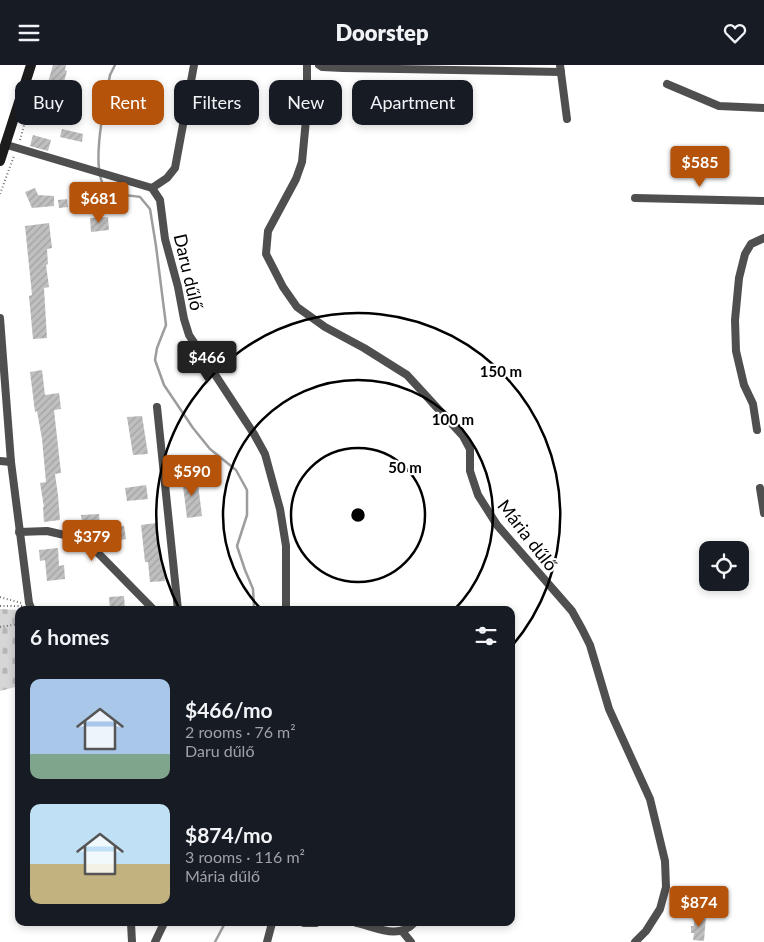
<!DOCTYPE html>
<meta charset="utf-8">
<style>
:root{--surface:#171b24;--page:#20242c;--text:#f1f3f6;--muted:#9ea1a6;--accent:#b45309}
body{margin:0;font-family:Lato,sans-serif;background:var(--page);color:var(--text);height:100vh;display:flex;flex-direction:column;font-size:19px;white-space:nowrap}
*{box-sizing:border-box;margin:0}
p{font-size:16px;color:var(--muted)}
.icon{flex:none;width:28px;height:28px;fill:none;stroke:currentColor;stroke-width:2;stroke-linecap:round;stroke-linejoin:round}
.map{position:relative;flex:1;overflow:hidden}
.sheet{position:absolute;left:15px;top:541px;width:500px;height:320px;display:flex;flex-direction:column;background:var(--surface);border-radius:10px;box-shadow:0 2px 8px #0003}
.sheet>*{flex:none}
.guide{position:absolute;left:15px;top:15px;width:500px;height:45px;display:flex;gap:10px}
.buttons{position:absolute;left:699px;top:476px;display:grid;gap:10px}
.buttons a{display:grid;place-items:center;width:50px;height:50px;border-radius:10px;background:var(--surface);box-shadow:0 2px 8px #0003;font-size:25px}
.price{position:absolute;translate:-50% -42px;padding:0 11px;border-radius:5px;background:var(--accent);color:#fff;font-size:16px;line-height:32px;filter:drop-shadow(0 1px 2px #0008)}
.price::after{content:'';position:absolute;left:50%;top:30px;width:15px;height:11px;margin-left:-8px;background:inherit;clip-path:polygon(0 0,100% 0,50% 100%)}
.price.on{background:#222;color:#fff}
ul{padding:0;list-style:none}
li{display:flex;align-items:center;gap:15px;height:125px;padding:0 15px}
li span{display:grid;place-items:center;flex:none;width:140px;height:100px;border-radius:10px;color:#555}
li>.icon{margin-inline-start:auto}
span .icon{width:60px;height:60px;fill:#fffc;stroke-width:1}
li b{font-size:21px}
h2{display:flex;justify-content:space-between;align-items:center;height:60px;padding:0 15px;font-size:21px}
.tag{padding:0 18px;border-radius:10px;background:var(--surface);box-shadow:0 2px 8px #0003;font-size:18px;line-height:45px}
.tag.on{background:var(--accent);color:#fff}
header{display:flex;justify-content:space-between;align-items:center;height:65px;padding:0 15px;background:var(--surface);font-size:22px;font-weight:800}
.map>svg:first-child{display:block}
.cemetery{fill:url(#cemetery-stones)}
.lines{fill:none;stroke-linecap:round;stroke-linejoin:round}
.stream{stroke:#9d9d9d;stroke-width:2.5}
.building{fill:url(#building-hatch)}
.path{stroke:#717171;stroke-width:2;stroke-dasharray:1 2.5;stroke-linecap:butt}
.street{stroke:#4f4f4f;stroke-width:8}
.secondary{stroke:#1c1c1c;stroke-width:10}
.ring{fill:none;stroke:#000;stroke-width:2.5}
.labels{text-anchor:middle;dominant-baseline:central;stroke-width:4.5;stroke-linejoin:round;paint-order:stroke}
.street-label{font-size:18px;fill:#000;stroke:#fff}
.centre{fill:#000;stroke:#fff;stroke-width:2.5}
.ring-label{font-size:15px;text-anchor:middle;font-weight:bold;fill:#000;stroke:#fff;stroke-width:4.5;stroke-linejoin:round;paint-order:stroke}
</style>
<header><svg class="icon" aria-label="menu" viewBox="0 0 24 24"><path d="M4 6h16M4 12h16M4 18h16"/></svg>Doorstep<svg class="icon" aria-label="heart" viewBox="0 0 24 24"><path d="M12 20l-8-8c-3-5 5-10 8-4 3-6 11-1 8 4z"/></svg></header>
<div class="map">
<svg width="764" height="877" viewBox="0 0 764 877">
<defs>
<pattern id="cemetery-stones" width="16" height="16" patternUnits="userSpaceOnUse" patternTransform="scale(1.25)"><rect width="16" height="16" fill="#d6d6d6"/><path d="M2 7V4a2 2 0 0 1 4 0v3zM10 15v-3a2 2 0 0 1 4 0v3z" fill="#b6b6b6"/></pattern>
<pattern id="building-hatch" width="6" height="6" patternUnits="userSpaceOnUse" patternTransform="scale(1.25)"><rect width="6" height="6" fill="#bfbfbf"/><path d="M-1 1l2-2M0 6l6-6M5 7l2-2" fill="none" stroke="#a2a2a2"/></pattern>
</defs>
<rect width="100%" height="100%" fill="#fff"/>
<!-- cemetery -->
<path class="cemetery" d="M0,544L18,545L19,547V621L0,626Z"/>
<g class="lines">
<!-- stream -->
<g class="stream">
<path d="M115,0L110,10C106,32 88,109 107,124C116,131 129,130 140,132L150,144L156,181L166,260L157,283L155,295L164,320L193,363L210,384L236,405L247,425V450L237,481L245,505L253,524L254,541L251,545"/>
<path d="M215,877L225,858"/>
</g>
</g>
<!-- building -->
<g class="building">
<path d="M53,0H66L65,5L67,6L61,28L77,32L75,40L57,35L51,55L38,52Z"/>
<path d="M62,64L83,69L82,77L60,72Z"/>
<path d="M33,70L51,75L48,86L30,81Z"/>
<path d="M35,123L38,130L54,131V141L32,143L25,127Z"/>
<path d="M67,134L68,142L59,143L58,135Z"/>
<path d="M108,152L109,165L91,167L90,153Z"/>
<path d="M49,158L52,183L47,184L48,199L46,200L49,222L44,223L47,273L33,274L29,231L32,230L25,161Z"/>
<path d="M42,305L45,330L59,328L61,344L54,345L61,408L55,409L58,430L60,455L44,457L43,442H44L40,418L46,417L42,374L37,346L35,347L30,307Z"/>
<path d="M142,351L148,389L133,390L127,352Z"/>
<path d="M197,411L202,451L187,453L182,413Z"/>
<path d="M146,420L148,434L127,436L125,423Z"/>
<path d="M99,449L100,461L83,463L81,450Z"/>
<path d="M156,458L161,501L163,500L165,516L150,517L148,497H145L141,460Z"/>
<path d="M124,461L126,474L109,477L107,463Z"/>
<path d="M58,483L59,501L64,500L65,514L47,516L45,495L40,496L39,485Z"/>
<path d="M124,531L125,545H110L109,532Z"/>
<path d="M695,849L706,850L704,876L693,875L694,868H691V861H694Z"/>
</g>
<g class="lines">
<!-- path -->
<g class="path">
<path d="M20,75L32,31"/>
<path d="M0,129L14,91"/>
<path d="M0,532L21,538"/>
<path d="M0,541H23"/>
<path d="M0,562L19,559"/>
</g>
<!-- street -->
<g class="street">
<path d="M307,0V44L302,97L296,114L268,166L266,189L283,222L297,242L325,262L364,283L407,310L463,371L470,384V406L478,430L497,460L572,546L582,564L590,580L609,644L650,734L665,796L666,822L660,844L646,866L635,877"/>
<path d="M319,0L322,2L343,3L561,7"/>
<path d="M560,0L567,54"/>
<path d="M667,19L719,41L764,43"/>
<path d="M7,80L152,123L160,135L165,174L178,222L184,254L189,270L254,369L265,389L280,444L286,481V545"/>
<path d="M152,123L167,113L175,103L194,0"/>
<path d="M635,133L764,136"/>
<path d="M0,253L11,397L29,538L32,545"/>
<path d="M157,342L178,545"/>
<path d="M757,365L753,339L744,320L736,286L735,255L739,213L745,189L751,179L764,173"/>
<path d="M0,396L11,397"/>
<path d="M760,423L764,448"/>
<path d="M19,467L47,466L82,474L99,489L154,545"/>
<path d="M131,858L132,877"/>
<path d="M304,858H316"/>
<path d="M357,858C376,862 398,875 414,858"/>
<path d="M402,866L411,877"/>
<path d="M155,877L164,858"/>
<path d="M267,877L272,858"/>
</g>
<!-- secondary -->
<path class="secondary" d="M0,96L31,0"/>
</g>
<!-- distance rings -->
<g class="ring">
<circle cx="358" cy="450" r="67"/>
<path d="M262 545A135 135 0 1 1 454 545"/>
<path d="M180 545A202 202 0 1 1 512 581"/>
</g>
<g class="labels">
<!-- street labels -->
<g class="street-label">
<text transform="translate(189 207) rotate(77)">Daru dűlő</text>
<text transform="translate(528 470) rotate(52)">Mária dűlő</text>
</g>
</g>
<circle cx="358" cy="450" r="8" class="centre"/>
<g class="ring-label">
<text x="501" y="312">150 m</text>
<text x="453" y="360">100 m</text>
<text x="405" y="408">50 m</text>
</g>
</svg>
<div class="buttons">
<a><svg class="icon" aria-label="locate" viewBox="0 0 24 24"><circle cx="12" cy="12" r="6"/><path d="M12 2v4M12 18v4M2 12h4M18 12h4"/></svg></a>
</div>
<b class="price" style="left:700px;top:123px">$585</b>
<b class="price" style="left:99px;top:159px">$681</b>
<b class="price on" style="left:207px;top:318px">$466</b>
<b class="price" style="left:192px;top:432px">$590</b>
<b class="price" style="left:92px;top:497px">$379</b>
<b class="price" style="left:699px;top:863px">$874</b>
<div class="guide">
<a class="tag">Buy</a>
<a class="tag on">Rent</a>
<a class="tag">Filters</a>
<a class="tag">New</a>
<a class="tag">Apartment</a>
</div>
<section class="sheet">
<h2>6 homes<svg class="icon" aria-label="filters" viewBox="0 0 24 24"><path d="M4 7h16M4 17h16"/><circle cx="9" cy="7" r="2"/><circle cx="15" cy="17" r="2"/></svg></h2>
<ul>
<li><span style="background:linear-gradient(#a9c7e8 75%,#7fa58c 0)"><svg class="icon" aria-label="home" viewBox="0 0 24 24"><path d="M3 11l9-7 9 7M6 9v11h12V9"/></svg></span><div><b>$466/mo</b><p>2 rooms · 76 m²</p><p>Daru dűlő</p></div></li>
<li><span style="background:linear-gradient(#bfe0f5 60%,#c2b280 0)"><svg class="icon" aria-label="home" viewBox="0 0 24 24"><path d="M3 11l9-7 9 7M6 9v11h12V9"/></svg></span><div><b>$874/mo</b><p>3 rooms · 116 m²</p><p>Mária dűlő</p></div></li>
</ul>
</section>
</div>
